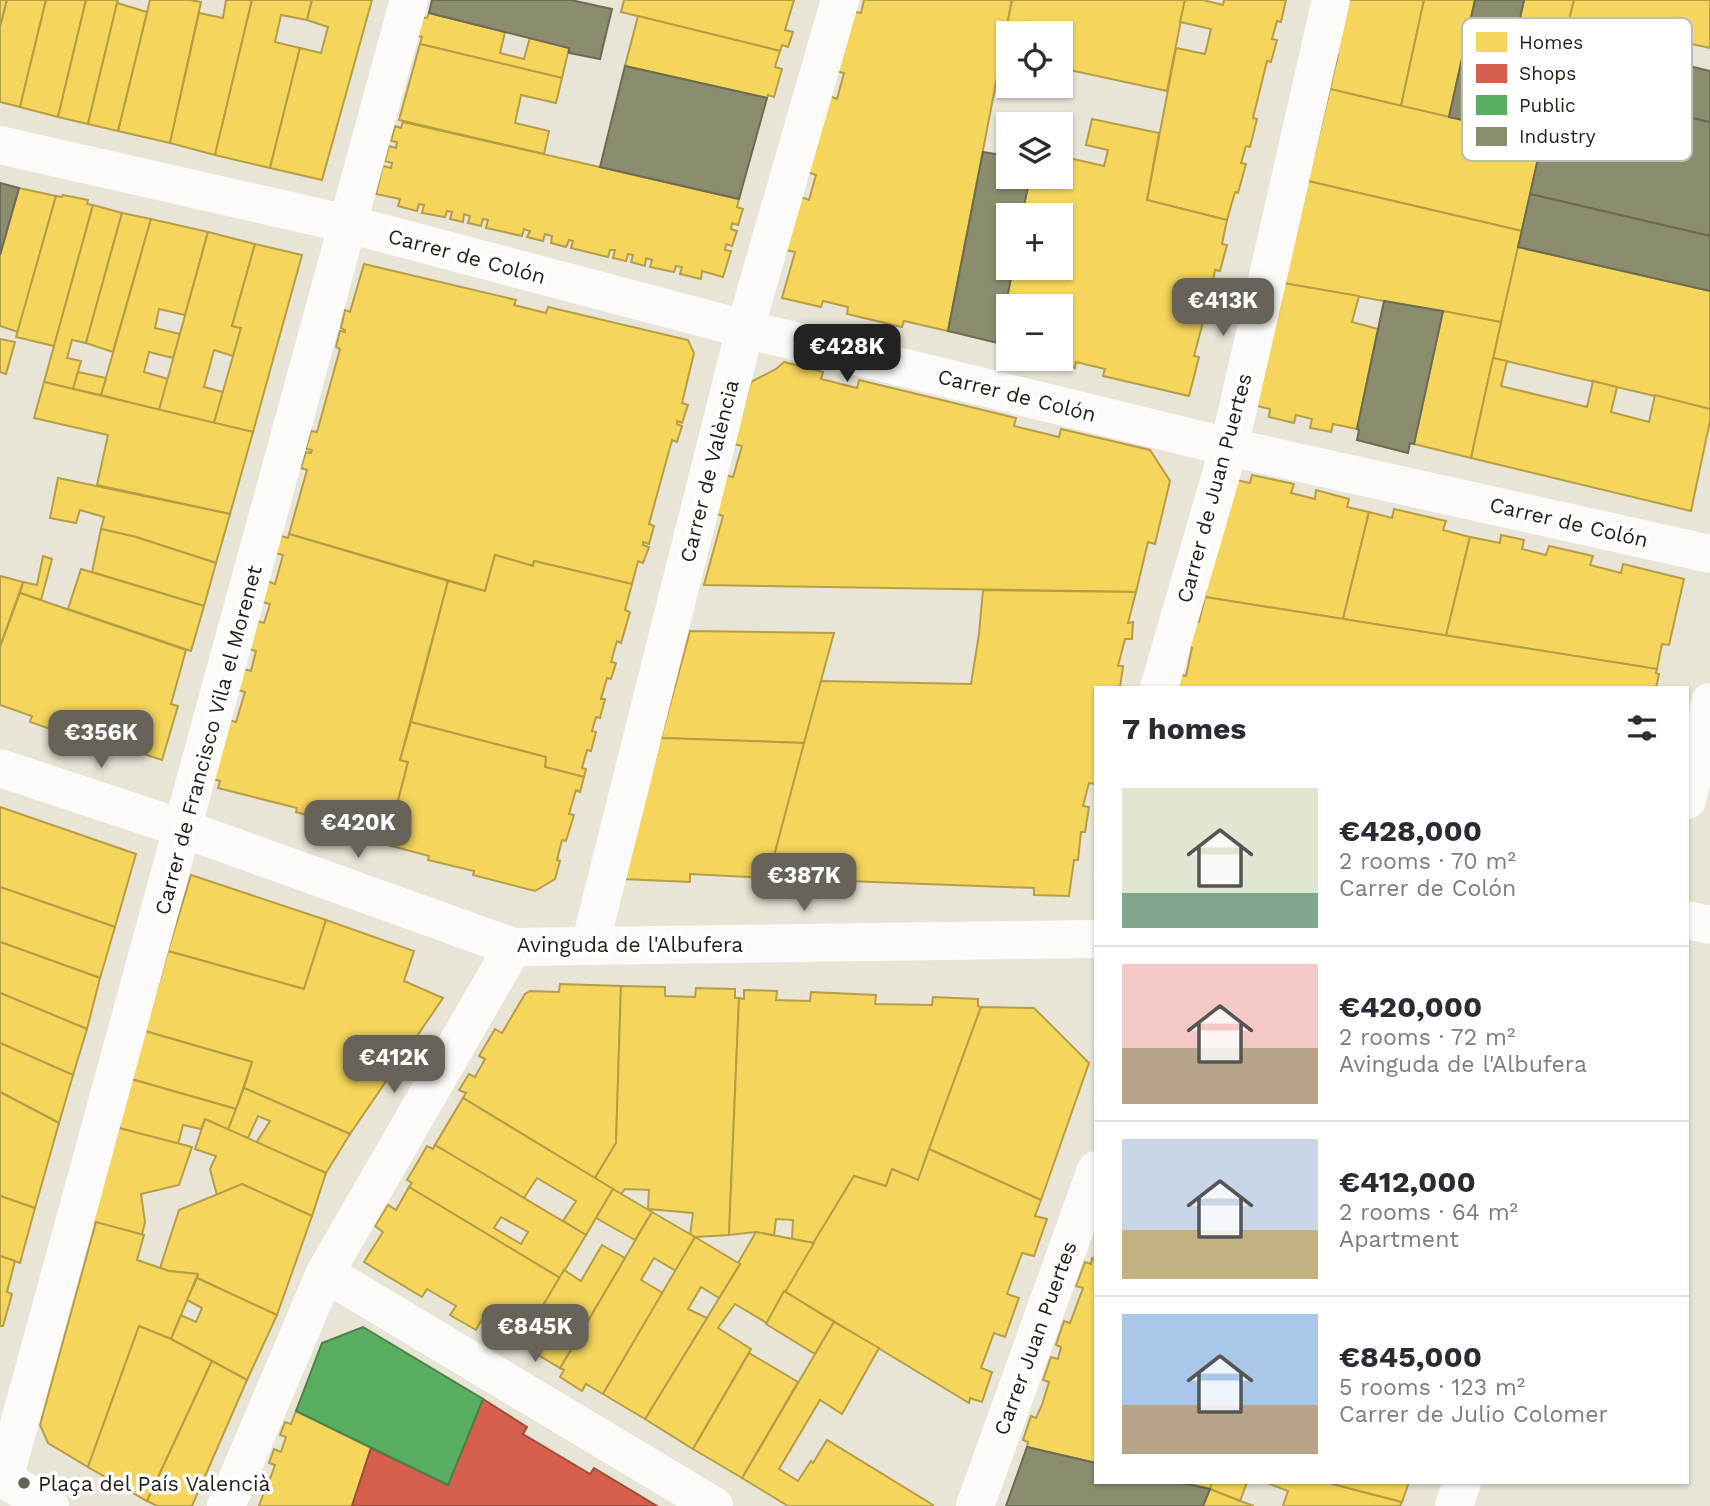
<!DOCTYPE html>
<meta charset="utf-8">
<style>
:root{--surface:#fff;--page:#f7f7f7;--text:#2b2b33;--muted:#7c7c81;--line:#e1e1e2;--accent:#676358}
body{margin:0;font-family:"Work Sans",sans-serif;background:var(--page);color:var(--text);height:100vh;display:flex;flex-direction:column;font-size:26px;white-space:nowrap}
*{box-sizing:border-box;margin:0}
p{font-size:23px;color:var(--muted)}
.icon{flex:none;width:38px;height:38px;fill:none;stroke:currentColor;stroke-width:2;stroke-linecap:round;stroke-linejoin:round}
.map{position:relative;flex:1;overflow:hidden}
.side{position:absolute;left:1094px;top:686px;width:595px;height:798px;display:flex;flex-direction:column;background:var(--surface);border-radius:0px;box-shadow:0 2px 5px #0004}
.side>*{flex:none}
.controls{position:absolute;left:996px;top:21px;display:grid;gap:14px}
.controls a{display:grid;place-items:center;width:77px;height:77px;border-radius:0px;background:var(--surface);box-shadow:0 2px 5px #0004;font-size:35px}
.price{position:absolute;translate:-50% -60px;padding:0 16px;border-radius:14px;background:var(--accent);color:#fff;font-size:23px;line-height:46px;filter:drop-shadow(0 2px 4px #0008)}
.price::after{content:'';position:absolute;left:50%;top:42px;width:21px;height:16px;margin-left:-10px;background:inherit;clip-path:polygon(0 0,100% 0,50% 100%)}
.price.selected{background:#222;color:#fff}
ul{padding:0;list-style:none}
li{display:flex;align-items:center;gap:21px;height:175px;padding:0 28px}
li+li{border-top:2px solid var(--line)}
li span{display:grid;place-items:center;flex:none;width:196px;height:140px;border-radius:0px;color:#555}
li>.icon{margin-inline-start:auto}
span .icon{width:84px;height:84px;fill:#fffc;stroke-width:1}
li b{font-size:30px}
h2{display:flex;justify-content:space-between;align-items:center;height:84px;padding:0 28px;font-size:30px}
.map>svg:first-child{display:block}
.homes{fill:#f6d55c;stroke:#b69e46;stroke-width:2;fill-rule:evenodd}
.shops{fill:#d6604d;stroke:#a04c3c;stroke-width:2}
.public{fill:#5aae61;stroke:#49834a;stroke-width:2}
.industry{fill:#8c8c6e;stroke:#6c6b53;stroke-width:2}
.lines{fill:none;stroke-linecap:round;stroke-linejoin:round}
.minor{stroke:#fcfbf9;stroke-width:38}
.poi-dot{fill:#676358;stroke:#fff;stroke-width:2.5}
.labels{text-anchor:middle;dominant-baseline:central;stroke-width:7;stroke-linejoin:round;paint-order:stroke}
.street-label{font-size:21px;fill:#211e14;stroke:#fff}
.poi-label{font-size:21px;fill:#211e14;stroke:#fff;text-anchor:start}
.key{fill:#fff;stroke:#bcbcb8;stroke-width:2}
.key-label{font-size:19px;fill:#211e14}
</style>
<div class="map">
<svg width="1710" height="1506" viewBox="0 0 1710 1506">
<rect width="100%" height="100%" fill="#e8e4d6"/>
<!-- homes -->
<g class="homes">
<path d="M0,0H7L0,27Z"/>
<path d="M7,0H46L20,107L0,102V27Z"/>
<path d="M46,0H86L58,117L20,107Z"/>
<path d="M86,0H118L88,124L58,117Z"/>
<path d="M150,0H190L201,2L170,143L118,131Z"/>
<path d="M226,0H252L215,155L170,143L199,13L223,18Z"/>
<path d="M252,0H312L307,20L281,15L275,42L300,48L270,168L215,155Z"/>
<path d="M312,0H372L322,180L270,168L300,48L321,53L328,27L307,20Z"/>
<path d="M624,0H794L785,30L793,32L788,47L782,45L780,51L621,12Z"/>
<path d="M864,0H1012L948,331L904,321L902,327L847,314L848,307L823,301L821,307L782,298L795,252L786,250L801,197L809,200L816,175L807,172L829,96L837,99L844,73L835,71L852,11L861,13Z"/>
<path d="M1012,0H1185L1167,91L1060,68V33H1008V57L1001,55Z"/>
<path d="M1185,0H1203L1223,5L1224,0H1286L1281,22L1277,21L1272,39L1277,40L1271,62L1267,61L1253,118L1257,119L1250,147L1246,146L1241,163L1246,164L1238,193L1235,192L1227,220L1147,200L1176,48L1205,54L1211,29L1180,22Z"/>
<path d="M1345,0H1424L1401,106L1330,89L1338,55L1332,53Z"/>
<path d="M1424,0H1475L1449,117L1401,106Z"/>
<path d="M1524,0H1574L1543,139L1496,127Z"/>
<path d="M1574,0H1710V48L1687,43L1681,64L1565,36Z"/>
<path d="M117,3L147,12L118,131L88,124Z"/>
<path d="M429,13L505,32L500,53L524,59L530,37L569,48L562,78L420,44L422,37L414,35L419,17L427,18Z"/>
<path d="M638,16L780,51L775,67L782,69L774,97L768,95L767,98L625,66Z"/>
<path d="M420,44L562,78L556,103L521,95L515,123L549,131L544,154L399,120Z"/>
<path d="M1330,89L1543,139L1522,231L1308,181Z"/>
<path d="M1092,119L1159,133L1147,200L1227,220L1222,244L1227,245L1220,271L1215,270L1211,291L1215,292L1208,323L1203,322L1194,356L1199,357L1189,396L1103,376L1105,369L1076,362L1075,368L1050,362L1051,359H1060V306H1008V346L998,343L1013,268H1060V215H1022L1030,177H1060V156L1104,166L1108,150L1086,145Z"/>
<path d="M403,122L739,199L737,207L743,209L738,225L732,223L731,229L737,231L732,246L726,244L725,250L731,251L723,277L702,271L701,279L680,274L682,267L676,266L674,272L650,267L652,260L646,258L645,266L631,262L633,255L628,254L626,261L613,258L615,250H610L608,257L571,248L573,241L569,240L566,247L551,243L552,236L545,234L543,241L527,237L530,231L524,229L522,236L486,228L488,220L483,219L481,226L468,223L470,216L464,214L463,222L450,219L452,212L447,211L445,217L422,213L424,205L419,204L417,211L398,206L400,199L376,194L383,166L391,168L392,163L385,161L389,146L396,148L397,142L391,141L395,126L401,128Z"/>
<path d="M1308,181L1522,231L1501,322L1283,283Z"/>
<path d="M19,188L56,196L18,332L0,326V255Z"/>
<path d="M63,195L88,200L87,204L93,205L54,346L16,337L56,196L62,197Z"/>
<path d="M93,205L122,213L86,343L72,340L67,358L81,361L73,389L44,382Z"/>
<path d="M122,213L151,219L113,352L86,343Z"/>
<path d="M151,219L208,232L185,315L159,309L155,328L180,334L173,358L149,352L144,372L168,379L159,410L101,395Z"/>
<path d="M208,232L255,244L232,326L241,328L233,356L214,350L204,387L223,392L214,423L159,410Z"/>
<path d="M255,244L302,255L253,432L214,423L241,328L232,326Z"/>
<path d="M1518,247L1710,291V409L1493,358Z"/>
<path d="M364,264L516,300L514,305L546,313L548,307L688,340L694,353L682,403L688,405L682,423L677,421V424L682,426L677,442L672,440L649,524L654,526L649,544L643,542V545L649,547L643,563L638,561L632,584L534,561L533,566L495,555L485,591L289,534L307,470L301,468L306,452L311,453L312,450L306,449L311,431L317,432L340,349L336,347L340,331L345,332V330L341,328L345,310L350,312Z"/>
<path d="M1283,283L1359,296L1352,322L1378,329L1357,429L1333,424L1331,432L1322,430L1310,428L1312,419L1296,415L1294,423L1269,417L1270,409L1245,403Z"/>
<path d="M1443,311L1501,322L1471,458L1414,444Z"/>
<path d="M0,339L15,342L6,374L0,372Z"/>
<path d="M1493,358L1507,361L1501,386L1587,407L1593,381L1617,387L1611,412L1649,422L1655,395L1710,409V421L1691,511L1471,458Z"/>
<path d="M784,362L823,372L821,379L857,388L859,380L1016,418L1014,426L1059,437L1061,429L1150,450L1170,481L1155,544L1148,542L1136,592L704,585L723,516L714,513L725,475L733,477L742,446L734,444L751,382L776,369Z"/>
<path d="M78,372L106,378L101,395L73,389Z"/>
<path d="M44,382L253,432L230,514L97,485L108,435L34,418Z"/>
<path d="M1252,475L1294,484L1291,493L1315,499L1316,490L1349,499L1347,507L1369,512L1343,619L1205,597L1227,478L1250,483Z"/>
<path d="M58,478L230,514L216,563L136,537L101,529L104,517L80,510L76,523L50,518Z"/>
<path d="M1394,509L1446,521L1443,530L1470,537L1446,636L1343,619L1369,512L1392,518Z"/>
<path d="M101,529L136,537L216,563L204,606L92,572Z"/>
<path d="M289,534L448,581L400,760L408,762L388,840L385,838V841L341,828L342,826L296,812L297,808L218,788L220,781L213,779L229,720L236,722L245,692L238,690L244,669L251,671L256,651L249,649L257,621L264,623L270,604L262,602L267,581L275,584L283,555L275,553L281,536L288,538Z"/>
<path d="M1501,535L1524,540L1522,549L1546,555L1549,546L1593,556L1590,565L1621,573L1623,564L1684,579L1669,645L1662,644L1657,669L1446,636L1470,537L1500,543Z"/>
<path d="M495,555L533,566L534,561L632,584L625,610L630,612L621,643L617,641L611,662L616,663L611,679L607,678L601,699H605L600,718L596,717L592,731L596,732L591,751L587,750L582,768L586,769L584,777L545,767L546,757L411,722L448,581L485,591Z"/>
<path d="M43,556L52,559L41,600L20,593L23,582L37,585Z"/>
<path d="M81,569L204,606L191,651L68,609Z"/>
<path d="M0,576L23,582L0,647Z"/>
<path d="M983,590L1136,592L1128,623L1133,622L1132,639H1125L1118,666H1123L1120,688H1096V784L1089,783L1083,806L1089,807L1085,832H1081L1078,860H1074L1069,896L1034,895V888L768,878L820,681L971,684L979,634Z"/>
<path d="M20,593L186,650L171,704L178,706L162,760L126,748L123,754L30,722L32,716L0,705V647Z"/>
<path d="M1205,597L1657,669L1656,673L1659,674L1656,688H1175L1178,674L1186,676L1192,648L1186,646L1192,620L1199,622Z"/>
<path d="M690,631L834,633L804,743L661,738Z"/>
<path d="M411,722L546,757L545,767L584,777L580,792L576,790L569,814L574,815L566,841L562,840L557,860L560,861L555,879L535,891L473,875L474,871L428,860L429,856L384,844L385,838L388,840L408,762L400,760Z"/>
<path d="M661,738L804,743L768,878L690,874V882L623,879Z"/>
<path d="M0,807L136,854L115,927L0,887Z"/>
<path d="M191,875L326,920L304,989L168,951Z"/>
<path d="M0,887L115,927L100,978L0,942Z"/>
<path d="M326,920L414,951L404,981L443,998L350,1134L244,1088L252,1062L145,1031L168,951L304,989Z"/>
<path d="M0,942L100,978L87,1029L0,993Z"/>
<path d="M560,984L621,986L616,1143L595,1178L463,1098L466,1093L459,1090L469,1074L475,1077L485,1059L479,1056L495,1029L502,1033L525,994L530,991L559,992Z"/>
<path d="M621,986L665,987V996L695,997L696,988L735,989V998H739L729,1235L695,1237L690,1236L693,1213L648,1209L649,1190L625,1189L621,1194L595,1178L616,1143Z"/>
<path d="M744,990L777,991L776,1000L810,1001L811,992L876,995L875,1004L932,1005L933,997L978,999V1006L981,1007L918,1180L892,1169L886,1186L854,1176L814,1243L792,1239L793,1220L776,1219L774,1236L756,1232L729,1235L739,998L744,999Z"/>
<path d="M0,993L87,1029L73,1075L0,1043Z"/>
<path d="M981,1007L1034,1008L1089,1063L1041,1200L929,1149Z"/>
<path d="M145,1031L252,1062L236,1109L131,1079Z"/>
<path d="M0,1043L73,1075L59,1123L0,1092Z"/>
<path d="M131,1079L236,1109L228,1130L205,1119L201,1129L183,1125L178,1144L119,1128Z"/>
<path d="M244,1088L350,1134L326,1173L256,1143L270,1121L258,1116L248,1138L228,1130Z"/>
<path d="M0,1092L59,1123L35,1208L0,1196Z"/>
<path d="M463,1098L613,1189L586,1235L563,1221L576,1201L537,1178L524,1198L435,1145Z"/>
<path d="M205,1119L326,1173L312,1216L242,1184L217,1195L210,1169L216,1156L195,1149Z"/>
<path d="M119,1128L192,1147L179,1185L141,1194L145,1222L142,1235L92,1222Z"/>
<path d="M435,1145L586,1235L560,1278L409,1187L412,1183L407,1180L416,1165L427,1146L433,1149ZM501,1217L528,1232L521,1244L494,1228Z"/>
<path d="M929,1149L1041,1200L1035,1216L1047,1219L1034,1256L1022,1253L1007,1294L1019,1298L1005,1337L994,1333L981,1368L992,1372L982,1402L970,1398L969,1403L784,1291L854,1176L886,1186L892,1169L918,1180Z"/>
<path d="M242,1184L312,1216L277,1315L197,1278L198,1274L169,1271L160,1268L179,1210Z"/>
<path d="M409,1187L560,1278L520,1344L481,1321L476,1330L450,1315L456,1306L427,1289L422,1297L364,1262L383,1232L375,1226L388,1205L396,1210Z"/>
<path d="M613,1189L652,1212L635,1240L596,1218Z"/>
<path d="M0,1196L35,1208L20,1263L0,1256Z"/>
<path d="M652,1212L695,1237L676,1271L654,1258L641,1280L663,1293L603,1394L586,1384L582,1391L560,1377L564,1370L560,1368Z"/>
<path d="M96,1222L144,1235L137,1260L169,1271L198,1274L171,1339L139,1326L88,1467L48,1443L40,1425Z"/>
<path d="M756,1232L814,1243L767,1323L735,1304L718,1328L751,1349L693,1449L645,1419L740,1264L738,1263Z"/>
<path d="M695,1237L740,1264L719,1298L701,1287L688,1309L707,1318L645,1419L603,1394Z"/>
<path d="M602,1245L625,1258L560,1368L520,1344L564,1270L581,1281Z"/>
<path d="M0,1256L15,1261L7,1292L12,1294L3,1326H0Z"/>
<path d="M1092,1258L1096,1259V1463L1027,1447L1028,1442L1023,1440L1031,1416L1036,1418L1042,1405L1049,1382L1043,1380L1051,1357L1058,1359L1061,1347L1056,1345L1064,1321L1070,1323L1083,1288L1076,1286L1085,1262L1091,1264Z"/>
<path d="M197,1278L277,1315L247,1380L171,1339L181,1315L196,1322L202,1308L187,1300Z"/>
<path d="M784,1291L834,1322L815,1354L766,1324Z"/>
<path d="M834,1322L879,1348L842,1414L820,1400L779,1469L798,1481L811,1461L813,1463L827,1440L933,1505L932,1506H788L742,1478Z"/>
<path d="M139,1326L171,1339L212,1361L147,1501L88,1467Z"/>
<path d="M749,1353L798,1382L742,1478L693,1449Z"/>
<path d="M212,1361L247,1380L192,1506H157L147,1501Z"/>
<path d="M296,1411L371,1448L352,1506H259L264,1492L258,1489L264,1476L270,1479L275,1465L269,1463L274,1449L281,1452L286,1437L280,1435L285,1422L291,1424Z"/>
<path d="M1179,1482H1212L1210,1489Z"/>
<path d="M1212,1482H1247L1240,1501L1210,1489Z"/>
<path d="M1265,1482H1325L1402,1502L1400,1506H1283L1288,1491Z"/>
<path d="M1325,1482H1409L1402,1502Z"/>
<path d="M1210,1489L1240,1501L1254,1506H1203Z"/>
</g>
<!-- shops -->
<path class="shops" d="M483,1399L527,1427L523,1434L590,1474L594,1468L657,1506H352L371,1448L448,1485Z"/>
<!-- public -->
<path class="public" d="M363,1327L483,1399L448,1485L296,1411L322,1343Z"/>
<!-- industry -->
<g class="industry">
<path d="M432,0H571L612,9L600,59L569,53V48L429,13Z"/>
<path d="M1475,0H1524L1496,127L1449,117Z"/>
<path d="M1565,36L1614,48L1604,97L1710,122V236L1530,194Z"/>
<path d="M1614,48L1710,71V122L1604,97Z"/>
<path d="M625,66L767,98L739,199L600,167Z"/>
<path d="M983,152L1008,156V177H1030L1022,215H1008V268H1013L998,343L948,331Z"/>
<path d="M0,183L19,188L0,255Z"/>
<path d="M1530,194L1710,236V291L1518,247Z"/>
<path d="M1384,301L1443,311L1414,444L1410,443L1408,453L1357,440L1359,430L1357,429Z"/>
<path d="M1027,1447L1096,1463V1482H1179L1210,1489L1203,1506H1006Z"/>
</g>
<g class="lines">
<!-- minor -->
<g class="minor">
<path d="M0,145L348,224L745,329L1229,447L1710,554"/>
<path d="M1159,688L1229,447L1331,0"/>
<path d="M0,768L184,829L513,947L1096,939"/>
<path d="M1687,800L1710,702"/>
<path d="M1687,920L1710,925"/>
<path d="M590,945L745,329L840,0"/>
<path d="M325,1273L714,1506"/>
<path d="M0,1477L50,1506"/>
<path d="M3,1479L9,1461L409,0"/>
<path d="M226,1506L325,1273L513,947"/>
<path d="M975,1506L1096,1170"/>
<path d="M1454,1506L1462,1482"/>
</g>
</g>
<!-- markers -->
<circle class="poi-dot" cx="24" cy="1483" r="7"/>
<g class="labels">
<!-- street labels -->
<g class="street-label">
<text transform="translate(467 256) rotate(15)">Carrer de Colón</text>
<text transform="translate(1017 395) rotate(14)">Carrer de Colón</text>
<text transform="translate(709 471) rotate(-76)">Carrer de València</text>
<text transform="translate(1214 488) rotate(-75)">Carrer de Juan Puertes</text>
<text transform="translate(1569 522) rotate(13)">Carrer de Colón</text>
<text transform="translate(208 740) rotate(-75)">Carrer de Francisco Vila el Morenet</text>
<text x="630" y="944">Avinguda de l'Albufera</text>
<text transform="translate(1035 1338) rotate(-70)">Carrer Juan Puertes</text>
</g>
<!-- poi labels -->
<g class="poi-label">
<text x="38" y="1483">Plaça del País Valencià</text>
</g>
</g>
<!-- legend -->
<rect x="1462" y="18" width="230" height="143" rx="10" class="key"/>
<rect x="1476" y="32" width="31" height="20" fill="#f6d55c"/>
<rect x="1476" y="64" width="31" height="19" fill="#d6604d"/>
<rect x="1476" y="95" width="31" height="20" fill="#5aae61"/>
<rect x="1476" y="127" width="31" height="19" fill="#8c8c6e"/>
<g class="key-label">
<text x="1519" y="49">Homes</text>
<text x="1519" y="80">Shops</text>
<text x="1519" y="112">Public</text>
<text x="1519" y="143">Industry</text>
</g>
</svg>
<div class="controls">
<a><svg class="icon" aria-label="locate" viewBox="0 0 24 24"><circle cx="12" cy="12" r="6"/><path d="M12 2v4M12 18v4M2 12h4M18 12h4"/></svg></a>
<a><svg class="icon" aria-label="layers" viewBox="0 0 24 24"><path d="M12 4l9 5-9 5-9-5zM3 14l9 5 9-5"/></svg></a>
<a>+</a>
<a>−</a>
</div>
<b class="price" style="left:1223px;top:338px">€413K</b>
<b class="price selected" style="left:847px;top:384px">€428K</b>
<b class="price" style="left:101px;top:770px">€356K</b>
<b class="price" style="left:358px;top:860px">€420K</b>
<b class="price" style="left:804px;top:913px">€387K</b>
<b class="price" style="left:394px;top:1095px">€412K</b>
<b class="price" style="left:535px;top:1364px">€845K</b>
<section class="side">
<h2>7 homes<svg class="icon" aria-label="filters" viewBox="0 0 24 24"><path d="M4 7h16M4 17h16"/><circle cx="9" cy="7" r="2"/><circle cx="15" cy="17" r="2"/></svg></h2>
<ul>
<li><span style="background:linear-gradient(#dfe7d0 75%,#7fa58c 0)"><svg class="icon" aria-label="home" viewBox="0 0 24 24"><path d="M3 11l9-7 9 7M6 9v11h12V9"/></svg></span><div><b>€428,000</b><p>2 rooms · 70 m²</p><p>Carrer de Colón</p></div></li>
<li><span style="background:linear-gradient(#f6c9c9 60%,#b9a48a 0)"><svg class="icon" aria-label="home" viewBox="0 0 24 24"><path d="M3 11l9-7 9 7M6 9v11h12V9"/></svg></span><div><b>€420,000</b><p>2 rooms · 72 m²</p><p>Avinguda de l'Albufera</p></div></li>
<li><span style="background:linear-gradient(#c9d6e8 65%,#c2b280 0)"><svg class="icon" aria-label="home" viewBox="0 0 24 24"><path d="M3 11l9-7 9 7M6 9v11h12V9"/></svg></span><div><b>€412,000</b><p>2 rooms · 64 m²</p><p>Apartment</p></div></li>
<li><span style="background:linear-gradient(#a9c7e8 65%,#b9a48a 0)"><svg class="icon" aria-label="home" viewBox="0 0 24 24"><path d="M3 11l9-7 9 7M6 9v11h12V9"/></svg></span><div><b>€845,000</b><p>5 rooms · 123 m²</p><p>Carrer de Julio Colomer</p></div></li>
</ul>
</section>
</div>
